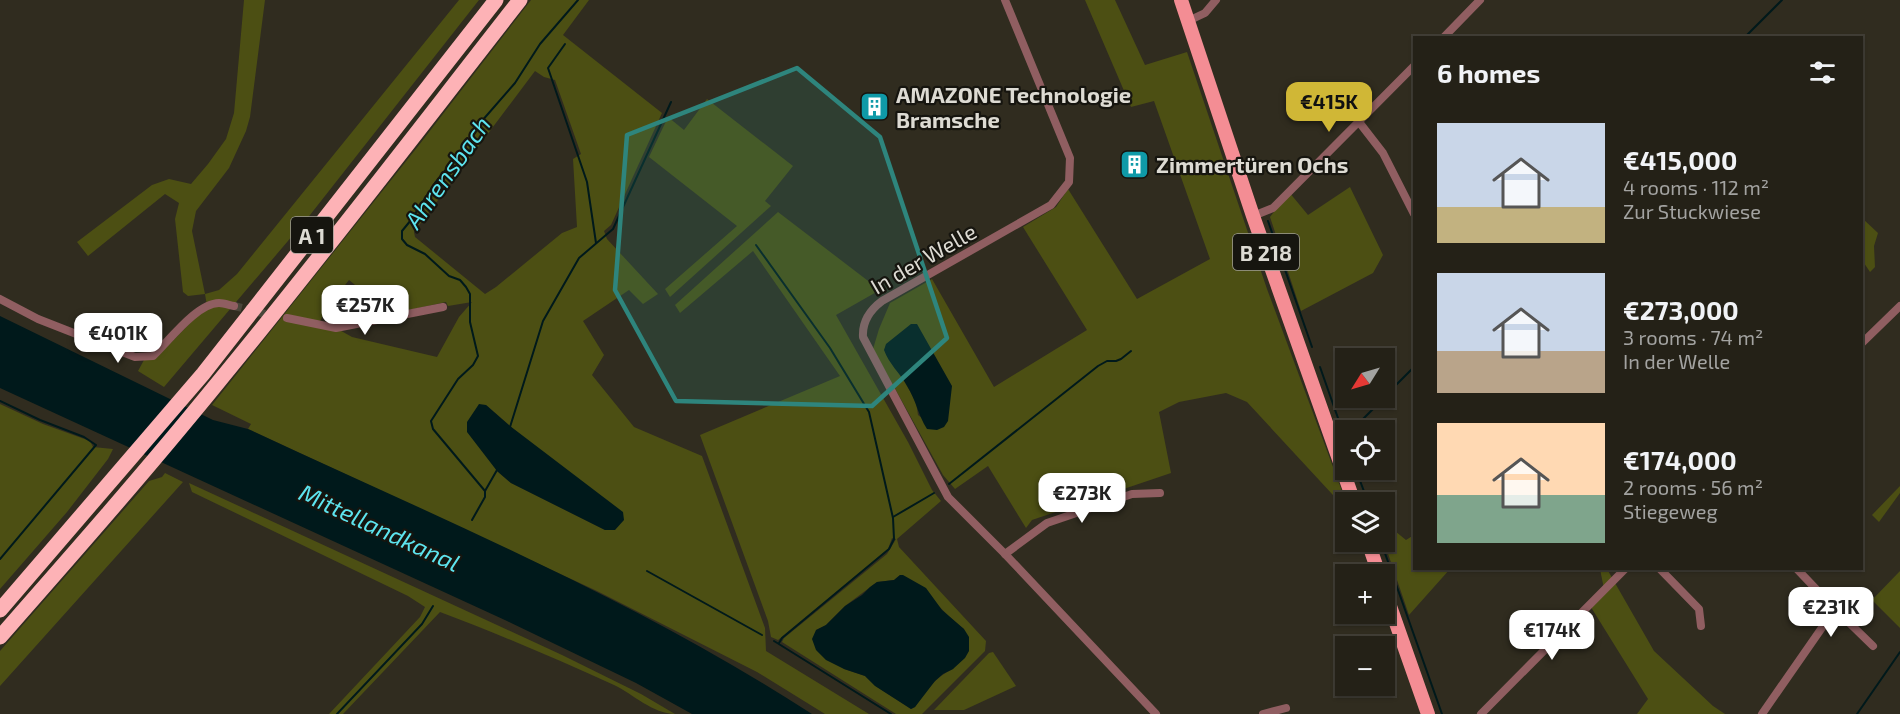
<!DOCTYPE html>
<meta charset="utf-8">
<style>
:root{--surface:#242117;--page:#302e24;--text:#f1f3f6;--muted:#a3a3a1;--line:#413e36;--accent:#d0b736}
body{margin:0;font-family:"Exo 2",sans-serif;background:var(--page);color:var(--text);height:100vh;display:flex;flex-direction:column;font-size:22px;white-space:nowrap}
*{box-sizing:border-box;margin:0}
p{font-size:20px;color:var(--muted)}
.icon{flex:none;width:33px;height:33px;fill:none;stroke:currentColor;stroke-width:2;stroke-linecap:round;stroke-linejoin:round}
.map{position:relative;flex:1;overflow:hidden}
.panel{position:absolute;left:1413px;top:36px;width:450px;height:534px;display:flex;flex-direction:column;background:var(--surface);border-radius:0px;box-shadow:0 2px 4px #0004,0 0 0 2px var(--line)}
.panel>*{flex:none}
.needle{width:39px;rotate:233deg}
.controls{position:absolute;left:1335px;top:348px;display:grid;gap:12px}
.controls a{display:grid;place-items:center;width:60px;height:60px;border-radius:0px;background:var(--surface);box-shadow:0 2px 4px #0004,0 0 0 2px var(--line);font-size:30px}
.price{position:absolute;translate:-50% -51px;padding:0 14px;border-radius:12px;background:#fff;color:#222;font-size:20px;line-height:39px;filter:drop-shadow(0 2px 3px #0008)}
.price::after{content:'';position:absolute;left:50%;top:36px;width:18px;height:14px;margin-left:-9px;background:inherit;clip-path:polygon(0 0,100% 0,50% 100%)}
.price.current{background:var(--accent);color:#111}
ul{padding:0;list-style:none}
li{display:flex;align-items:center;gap:18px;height:150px;padding:0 24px}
li span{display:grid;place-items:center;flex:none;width:168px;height:120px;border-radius:0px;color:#555}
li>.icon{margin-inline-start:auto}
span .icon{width:72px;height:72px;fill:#fffc;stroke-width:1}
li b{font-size:26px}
h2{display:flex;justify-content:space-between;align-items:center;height:72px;padding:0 24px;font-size:26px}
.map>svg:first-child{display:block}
.green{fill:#4c4f13;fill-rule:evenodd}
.water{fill:#00191b}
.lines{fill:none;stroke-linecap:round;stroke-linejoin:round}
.stream{stroke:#00191b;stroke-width:2}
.street-tunnel{stroke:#4a463a;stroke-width:8;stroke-dasharray:8 4;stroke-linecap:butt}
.street{stroke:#905e61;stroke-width:8}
.primary{stroke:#f48d94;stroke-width:14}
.highway{stroke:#fdb2b6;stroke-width:15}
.marked{fill:#2e857d;fill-opacity:0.2;stroke:#2e857d;stroke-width:4.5;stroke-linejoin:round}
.labels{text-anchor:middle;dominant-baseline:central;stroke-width:4.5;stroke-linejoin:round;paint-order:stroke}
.shield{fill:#16150f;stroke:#a1a098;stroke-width:1.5}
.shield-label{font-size:21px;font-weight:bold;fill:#dddbd3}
.poi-label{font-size:22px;font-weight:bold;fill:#dddbd3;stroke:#16150f;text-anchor:start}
.street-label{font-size:22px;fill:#dddbd3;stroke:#16150f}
.water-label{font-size:24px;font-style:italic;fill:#5de4ee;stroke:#16150f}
</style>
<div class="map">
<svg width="1900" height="714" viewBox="0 0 1900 714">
<rect width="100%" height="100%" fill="#302c1f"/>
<!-- green -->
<g class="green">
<path d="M244,0H265L250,117L246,131L229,168L196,211L192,231L205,294L219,290L237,274L459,0H479L310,215L164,387L138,371L144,360L155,359L207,306L205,294L188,296L183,292L175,219L179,203L165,194L88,256L77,242L152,185L169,179L191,184L208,164L226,139L234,113Z"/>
<path d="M531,0H589L563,35L662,113L611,225L604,231L607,239L658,294L643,304L629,290L583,321L604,355L592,375L634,427L702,456L765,628L766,651L869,714H825L757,672L597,591L248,429L251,424L212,405L419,145ZM535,71L544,77L555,80L581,154L573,159L577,227L562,233L496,287L485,294L415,237L414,232ZM349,280L390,314L446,302L448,306L472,302L459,317L437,357L352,337L336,328L318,325L327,308ZM486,405L510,426L615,529L605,530L511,483L497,471Z"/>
<path d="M1085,0H1115L1145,65L1187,52L1267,289L1346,502L1345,508L1247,402L1226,393L1179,402L1159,412L1171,473L1032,520L1026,528L988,466L955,489L943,475L873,349L879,329L890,303L932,279L994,387L1087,330L1023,227L1056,207L1068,189L1137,299L1210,259L1154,101L1131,107ZM906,384L937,430L918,415L916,402Z"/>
<path d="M707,99L793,166L765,201L771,206L670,297L665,289L737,226L649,157L668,117L684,130Z"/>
<path d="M1350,187L1383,255L1373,273L1301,311L1270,217L1289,192L1308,215Z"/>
<path d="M778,212L880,290L836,315L908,442L932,490L941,501L897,539L899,547L986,641L985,651L922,714H896L782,642L784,638L887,554L896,539L892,538L888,549L778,640L771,637L768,621L700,435L840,376L753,251L680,313L675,305ZM900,575C926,588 941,612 964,629L953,669C935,677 926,691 915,707L911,709L876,686L865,676L844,669L816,630L826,625L845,606L877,582L894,580Z"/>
<path d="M1862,218L1878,233L1874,246L1875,267L1870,272L1862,260Z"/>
<path d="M0,404L43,424L90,441L93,447L113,449L108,459L67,512L0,589Z"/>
<path d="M165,473L183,482L0,686V651L149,481L162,477Z"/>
<path d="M189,483L562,655L641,694L675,714C653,714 633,694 614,685C556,659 499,634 440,612L343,714H329L420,617L425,607L408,596L192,492Z"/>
<path d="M1900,486V493L1879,522L1872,515Z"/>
<path d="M1385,523L1406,540L1414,535V568L1450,569L1409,615L1384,542Z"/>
<path d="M1600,569H1607L1654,651L1713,706L1725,714H1637L1648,699L1589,604L1604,589Z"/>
<path d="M1900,571V628L1872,600Z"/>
<path d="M993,652L1016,686L964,710H934L989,653Z"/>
</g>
<!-- water -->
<g class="water">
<path d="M0,316L213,420L248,429C439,518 635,599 812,714H692L636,683L507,621L0,388Z"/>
<path d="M911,324H917L952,386L948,421L944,427L937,430L927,429C918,415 916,400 907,386C900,373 889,364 884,350L886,344Z"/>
<path d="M479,404L486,405L510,426L623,512L624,520L615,530H605L511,483L497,471L467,432V422Z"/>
<path d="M900,575H903L926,588L942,610L964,629L969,637V651L965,658L953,669L943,674L935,681L915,707L911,709L875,686L865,676L844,669L826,660L816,650L812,639L816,630L826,625L845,606L862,595L870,587L877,582L894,580Z"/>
</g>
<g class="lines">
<!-- stream -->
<g class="stream">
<path d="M1744,38L1782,0"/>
<path d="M565,44L548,68L587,182L596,243"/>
<path d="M1268,221L1312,347"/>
<path d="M756,245L830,348L869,412L893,518L894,539L889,549L782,638L779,643"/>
<path d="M1320,367L1345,438"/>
<path d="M1384,397L1414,367"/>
<path d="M0,401L40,420L84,437L96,445L0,559"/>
<path d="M1356,426L1384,398"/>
<path d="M510,427L543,321L579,258L613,229L671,102"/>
<path d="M1356,470L1368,502"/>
<path d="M949,484L1098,366L1107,361H1116L1121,359L1131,351"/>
<path d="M485,491L497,470"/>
<path d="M893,517L934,493"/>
<path d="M472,520L485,497V491L433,429L431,421L458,379L473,365L478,356L470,322V294L466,287L460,280L449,276L425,254L407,245L402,239V231L411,220L435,183L472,138L481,122L515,83L540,44L578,0"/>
<path d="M1381,542L1442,714"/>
<path d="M647,571L762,635"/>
<path d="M774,641L891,714"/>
<path d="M337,714L422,624L433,606"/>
<path d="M1857,714L1900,652"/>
</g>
<!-- street-tunnel -->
<path class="street-tunnel" d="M234,306L274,316"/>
<!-- street -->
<g class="street">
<path d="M1005,0L1070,158L1069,182L1051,205L882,301C870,310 862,321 863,337L948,497L1005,554L1156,714"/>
<path d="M1188,21L1205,13L1216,0"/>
<path d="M1443,38L1480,0"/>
<path d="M1359,122L1383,153L1414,214"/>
<path d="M1253,216L1273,208L1414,66"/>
<path d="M0,299L38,319L135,357L153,356C169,341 197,303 219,303C224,303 229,305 234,306"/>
<path d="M287,318L336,328L443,307"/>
<path d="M1862,343L1900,306"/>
<path d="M1005,554L1047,523L1132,494L1160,493"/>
<path d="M1659,568L1699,609L1701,626"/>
<path d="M1835,609L1873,646"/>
<path d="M1263,714L1286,708"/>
<path d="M1481,714L1626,568"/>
<path d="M1762,714L1835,609L1796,568"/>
</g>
<!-- primary -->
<g class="primary">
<path d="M1181,0L1253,216L1354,502"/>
<path d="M1368,542L1379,574"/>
<path d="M1384,589L1428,714"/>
</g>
<!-- highway -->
<g class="highway">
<path d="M0,610L203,374L496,0"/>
<path d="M0,637C73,554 146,471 216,385C320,259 419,129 520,0"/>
</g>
</g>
<!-- marked area -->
<path class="marked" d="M797,68L880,137L947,338L872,406L676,401L615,290L627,135Z"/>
<!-- icons -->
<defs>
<symbol id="building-square" viewBox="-11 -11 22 22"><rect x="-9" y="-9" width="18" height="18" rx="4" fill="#0f9aa8" stroke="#16150f"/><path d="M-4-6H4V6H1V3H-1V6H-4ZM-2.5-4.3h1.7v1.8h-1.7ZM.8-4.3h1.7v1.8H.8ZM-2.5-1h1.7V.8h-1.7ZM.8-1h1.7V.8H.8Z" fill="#fff"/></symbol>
</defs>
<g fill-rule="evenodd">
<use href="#building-square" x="858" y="90" width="33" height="33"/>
<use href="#building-square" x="1118" y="148" width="33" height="33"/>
</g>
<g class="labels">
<!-- shield labels -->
<g class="shield">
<rect x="291" y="217" width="42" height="36" rx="4.5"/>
<rect x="1233" y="234" width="66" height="36" rx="4.5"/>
</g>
<g class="shield-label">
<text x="312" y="235">A 1</text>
<text x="1266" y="252">B 218</text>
</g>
<!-- poi labels -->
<g class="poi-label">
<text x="896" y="94">AMAZONE Technologie<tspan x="896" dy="25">Bramsche</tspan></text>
<text x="1156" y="164">Zimmertüren Ochs</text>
</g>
<!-- street labels -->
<g class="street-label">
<text transform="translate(923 258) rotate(-30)">In der Welle</text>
</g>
<!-- water labels -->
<g class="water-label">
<text transform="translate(447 172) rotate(-55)">Ahrensbach</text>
<text transform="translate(380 527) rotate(25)">Mittellandkanal</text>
</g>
</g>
</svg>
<div class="controls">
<a><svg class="needle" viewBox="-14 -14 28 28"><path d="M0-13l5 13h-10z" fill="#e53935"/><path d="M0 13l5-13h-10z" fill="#a3a3a1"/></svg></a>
<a><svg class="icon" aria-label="locate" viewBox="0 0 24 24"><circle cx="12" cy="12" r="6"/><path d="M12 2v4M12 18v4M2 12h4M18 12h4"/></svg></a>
<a><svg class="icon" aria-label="layers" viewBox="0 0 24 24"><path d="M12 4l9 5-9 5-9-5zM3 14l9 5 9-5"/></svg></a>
<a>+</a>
<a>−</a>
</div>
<b class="price current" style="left:1329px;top:133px">€415K</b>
<b class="price" style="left:365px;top:336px">€257K</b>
<b class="price" style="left:118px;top:364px">€401K</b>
<b class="price" style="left:1082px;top:524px">€273K</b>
<b class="price" style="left:1831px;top:638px">€231K</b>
<b class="price" style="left:1552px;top:661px">€174K</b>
<section class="panel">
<h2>6 homes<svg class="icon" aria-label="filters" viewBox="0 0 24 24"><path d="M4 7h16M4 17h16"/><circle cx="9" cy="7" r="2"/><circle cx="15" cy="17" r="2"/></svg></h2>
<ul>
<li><span style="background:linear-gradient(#c9d6e8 70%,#c2b280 0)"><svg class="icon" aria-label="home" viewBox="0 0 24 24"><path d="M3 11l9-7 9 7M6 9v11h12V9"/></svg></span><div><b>€415,000</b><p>4 rooms · 112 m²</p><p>Zur Stuckwiese</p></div></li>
<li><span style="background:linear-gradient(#c9d6e8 65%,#b9a48a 0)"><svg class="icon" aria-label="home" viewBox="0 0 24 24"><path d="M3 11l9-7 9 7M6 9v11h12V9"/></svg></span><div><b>€273,000</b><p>3 rooms · 74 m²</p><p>In der Welle</p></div></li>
<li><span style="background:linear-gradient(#ffd9b3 60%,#7fa58c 0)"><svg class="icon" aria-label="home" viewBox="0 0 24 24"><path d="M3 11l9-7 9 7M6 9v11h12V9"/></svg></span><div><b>€174,000</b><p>2 rooms · 56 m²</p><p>Stiegeweg</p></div></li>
</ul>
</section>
</div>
